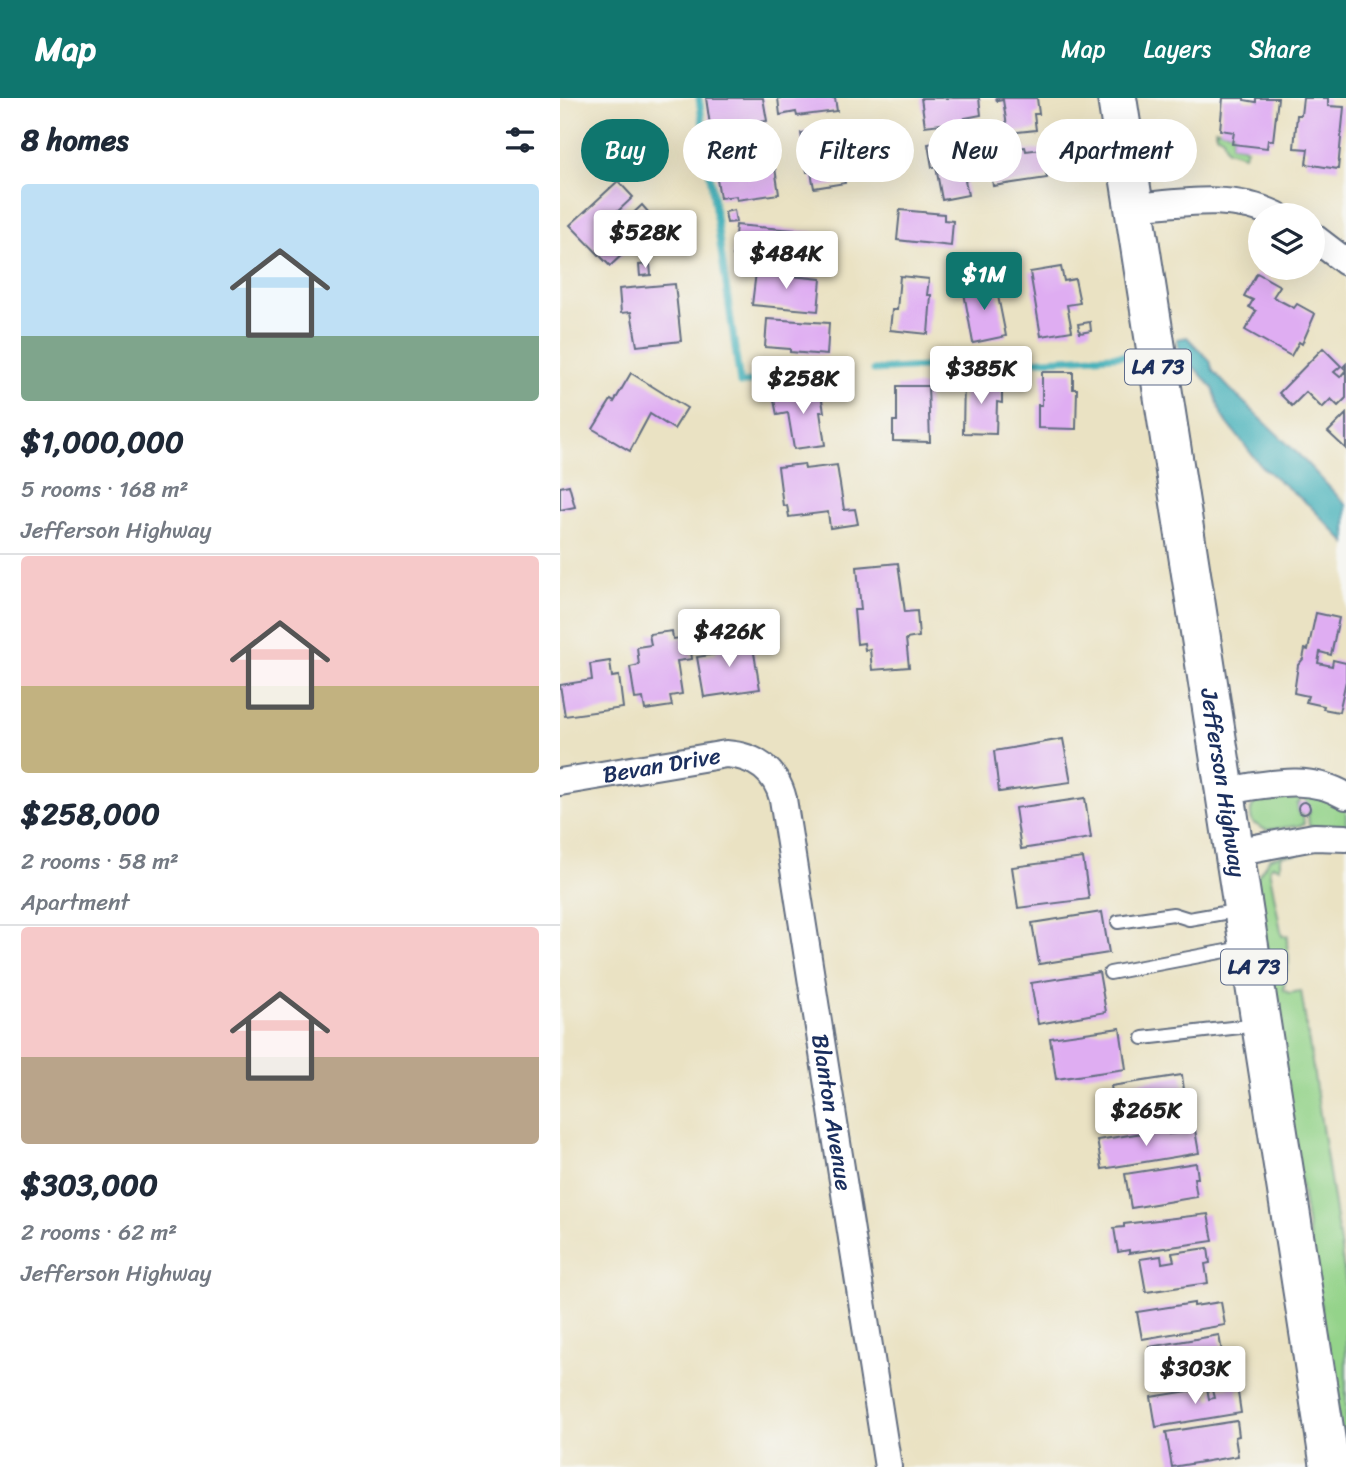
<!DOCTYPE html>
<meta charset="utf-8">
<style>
:root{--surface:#fff;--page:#f6f6f7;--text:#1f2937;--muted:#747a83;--line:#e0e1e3;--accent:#0f766e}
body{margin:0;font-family:Sriracha,sans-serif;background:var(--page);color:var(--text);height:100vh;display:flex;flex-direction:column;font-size:26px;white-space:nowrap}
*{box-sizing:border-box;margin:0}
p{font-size:23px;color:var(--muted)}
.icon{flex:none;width:38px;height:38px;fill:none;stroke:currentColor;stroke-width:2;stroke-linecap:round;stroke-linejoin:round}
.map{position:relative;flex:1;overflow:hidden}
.panel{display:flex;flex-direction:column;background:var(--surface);width:560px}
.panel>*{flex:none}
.banner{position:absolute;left:21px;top:21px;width:660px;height:63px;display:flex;gap:14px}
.tools{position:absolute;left:688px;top:105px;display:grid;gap:14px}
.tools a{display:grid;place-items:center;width:77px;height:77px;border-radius:50%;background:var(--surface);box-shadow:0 7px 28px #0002;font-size:35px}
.price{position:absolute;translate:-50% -60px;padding:0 16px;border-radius:7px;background:#fff;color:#222;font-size:23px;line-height:46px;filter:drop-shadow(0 2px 4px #0008)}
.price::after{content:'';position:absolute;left:50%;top:42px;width:21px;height:16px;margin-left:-10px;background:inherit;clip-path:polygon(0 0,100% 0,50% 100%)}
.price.on{background:var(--accent);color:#fff}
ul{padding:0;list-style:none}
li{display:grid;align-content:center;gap:14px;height:371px;padding:0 21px}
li+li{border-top:2px solid var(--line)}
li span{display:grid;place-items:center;height:217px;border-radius:7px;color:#555}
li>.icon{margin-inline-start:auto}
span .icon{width:126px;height:126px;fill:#fffc;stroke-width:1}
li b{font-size:30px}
h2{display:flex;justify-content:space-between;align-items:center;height:84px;padding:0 21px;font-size:30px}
.tag{padding:0 24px;border-radius:32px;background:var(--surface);box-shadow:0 7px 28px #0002;font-size:24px;line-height:63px}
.tag.on{background:var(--accent);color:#fff}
header{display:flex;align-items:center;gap:42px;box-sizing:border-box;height:98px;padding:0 35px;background:var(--accent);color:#fff}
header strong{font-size:33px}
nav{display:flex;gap:38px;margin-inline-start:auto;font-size:24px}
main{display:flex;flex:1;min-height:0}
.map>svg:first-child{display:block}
.green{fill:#94d38a;stroke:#588174;stroke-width:2}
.water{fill:#3fafb8;stroke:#2d6f8b;stroke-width:2}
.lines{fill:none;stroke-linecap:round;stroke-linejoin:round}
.stream{stroke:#3fafb8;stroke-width:7}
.building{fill:#dfadf2}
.service-casing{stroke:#636e81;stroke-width:16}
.minor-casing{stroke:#636e81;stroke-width:30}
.primary-casing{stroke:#636e81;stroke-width:42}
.service{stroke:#fff;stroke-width:12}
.minor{stroke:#fff;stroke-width:26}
.primary{stroke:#fff;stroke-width:38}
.labels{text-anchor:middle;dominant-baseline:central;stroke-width:7;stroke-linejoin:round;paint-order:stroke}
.shield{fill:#f6f6f2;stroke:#5d6b8a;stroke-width:2}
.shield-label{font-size:21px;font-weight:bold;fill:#1b2f5e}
.street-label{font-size:23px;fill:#1b2f5e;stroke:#f6f6f2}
</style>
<header>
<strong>Map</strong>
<nav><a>Map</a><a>Layers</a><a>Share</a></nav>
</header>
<main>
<section class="panel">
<h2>8 homes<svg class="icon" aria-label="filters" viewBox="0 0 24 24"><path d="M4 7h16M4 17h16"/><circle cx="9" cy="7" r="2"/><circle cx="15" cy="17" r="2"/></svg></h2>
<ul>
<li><span style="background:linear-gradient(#bfe0f5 70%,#7fa58c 0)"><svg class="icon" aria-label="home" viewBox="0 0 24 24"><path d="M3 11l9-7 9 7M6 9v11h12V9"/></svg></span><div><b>$1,000,000</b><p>5 rooms · 168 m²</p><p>Jefferson Highway</p></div></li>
<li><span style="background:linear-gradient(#f6c9c9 60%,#c2b280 0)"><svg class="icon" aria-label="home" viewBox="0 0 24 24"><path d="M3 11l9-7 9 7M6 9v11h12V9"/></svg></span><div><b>$258,000</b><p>2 rooms · 58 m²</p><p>Apartment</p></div></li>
<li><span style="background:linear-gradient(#f6c9c9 60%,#b9a48a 0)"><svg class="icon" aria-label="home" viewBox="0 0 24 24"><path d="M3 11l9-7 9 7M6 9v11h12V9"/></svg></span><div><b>$303,000</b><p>2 rooms · 62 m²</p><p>Jefferson Highway</p></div></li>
</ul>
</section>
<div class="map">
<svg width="786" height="1369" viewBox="0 0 786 1369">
<rect width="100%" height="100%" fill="#f6f6f2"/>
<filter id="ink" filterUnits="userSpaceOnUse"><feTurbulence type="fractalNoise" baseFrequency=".0143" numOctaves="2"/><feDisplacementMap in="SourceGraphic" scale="14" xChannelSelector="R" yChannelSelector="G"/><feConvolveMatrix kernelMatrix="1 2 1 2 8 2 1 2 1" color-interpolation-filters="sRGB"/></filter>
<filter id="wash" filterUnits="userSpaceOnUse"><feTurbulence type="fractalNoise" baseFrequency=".00686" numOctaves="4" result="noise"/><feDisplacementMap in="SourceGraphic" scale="28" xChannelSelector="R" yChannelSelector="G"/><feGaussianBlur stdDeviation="1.57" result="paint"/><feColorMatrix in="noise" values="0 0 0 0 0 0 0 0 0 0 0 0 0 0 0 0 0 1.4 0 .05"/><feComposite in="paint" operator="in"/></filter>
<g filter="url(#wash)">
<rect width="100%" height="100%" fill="#eae2c3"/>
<!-- green -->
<g class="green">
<path d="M656,31L674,34L672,46L684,48V50L687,51L684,57L667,52L663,40L656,36Z"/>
<path d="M738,694L740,705L737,706L739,717L743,716L744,727L706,732L693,725C681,696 719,697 738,694Z"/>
<path d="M743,695L786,707V728H749L748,715L750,714Z"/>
<path d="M736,752L737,756L723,757L720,760V770L713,767L709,771L722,838H728C725,847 729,853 729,862C729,872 723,877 724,892L729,895L741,893L786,1185V1369L693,785L710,760Z"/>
</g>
<!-- water -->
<path class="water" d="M627,239L650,263L653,273L671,292L739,357L786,407V445L750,408L701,368L662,318L653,290L634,269L622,274L617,241Z"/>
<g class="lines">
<!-- stream -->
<g class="stream">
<path d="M139,0L180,285L260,276"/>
<path d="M314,272L586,256"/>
</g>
</g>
<g id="blocks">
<!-- building -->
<g class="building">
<path d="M146,0H203L207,23L167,28L166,24L150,27Z"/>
<path d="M218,0H275L277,13L237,18L236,14L220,17Z"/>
<path d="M361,0H419L421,17L405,20L406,23L365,28Z"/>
<path d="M436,0H477L479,16H474L476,32L448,35L443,2L437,3Z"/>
<path d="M663,0H684V2L696,4V0H718L713,43L708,42L707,50L672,46L674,34L660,32Z"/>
<path d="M743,0H768V8L784,9L778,71L746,66L748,51L734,50L737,17H741Z"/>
<path d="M281,29L285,53L280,54L285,85L254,90L251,74H247L241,35Z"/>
<path d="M407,39L414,80L405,82L408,97L382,102L376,69H372L368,46Z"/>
<path d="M465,49L466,53L482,51L487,80L433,88L428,54Z"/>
<path d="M213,57L219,96L177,102L176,98L160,100L155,69L192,64L191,60Z"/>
<path d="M58,83L73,99L55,116L64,124L82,107L97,124L50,168L10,127Z"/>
<path d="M174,112L176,124L167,125L165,114Z"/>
<path d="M340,112L384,116V122L393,123L391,148L337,142Z"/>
<path d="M176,127L255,134L252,166L173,158Z"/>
<path d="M90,166L91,177L80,178L79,167Z"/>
<path d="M211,166L223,167L222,177L261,181L258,213L192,207L196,174L210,175Z"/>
<path d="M501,169L504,183L515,181L520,205L507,207L512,233L481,238L470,174Z"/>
<path d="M697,175L720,188L713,199L734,210L737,206L755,216L742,246L739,244L731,258L685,232L696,213L689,209L693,202L684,198Z"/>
<path d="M340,178L369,181L367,197H371L368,236L330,232L332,212H337Z"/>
<path d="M435,183L446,238L413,245L403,189Z"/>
<path d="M115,186L121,243L77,248L71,214L61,215L59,191Z"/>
<path d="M207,221L269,225L267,257L230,254V251L205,249Z"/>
<path d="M530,224L531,233L520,235L518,226Z"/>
<path d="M763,250L781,268L774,274L780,279L786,272L783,269L786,266V300L778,308L771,301L762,310L746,294L732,308L719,295Z"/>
<path d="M482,274H513V291H517L516,331L478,330V307H482Z"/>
<path d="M71,275L127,310L114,331L90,316L70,353L33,331L51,302L54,304Z"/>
<path d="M404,281L442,282V305L437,304L436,336L403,335Z"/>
<path d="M337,288H368L370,344L333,343V323H337Z"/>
<path d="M260,290L264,314H260L265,347L234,351L228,315L217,317L213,297Z"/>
<path d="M786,316V351L768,334Z"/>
<path d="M244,366L245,371L277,367L284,412L295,411L298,426L270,430L268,414L229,419L227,407L223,408L218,369Z"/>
<path d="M9,387L15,409L0,412V389Z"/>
<path d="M338,465L345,514L357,513L359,539L346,541L349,569L312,572L310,551L305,552L304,545L297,546L294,512H301L297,469Z"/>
<path d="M756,515L779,520L771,557L760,554L758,565L772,568L773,562L786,565V583L779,614L763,611L764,608L746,604L748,598L734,595L738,567L743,561L745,551L748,552Z"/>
<path d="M112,533L113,541L129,539L132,561L117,563L122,596L110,598L112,608L85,612L83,600L75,601L70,569L79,567L77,549L91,547L89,536Z"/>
<path d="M185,540L186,550L193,549L200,591L144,599L137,559L157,556L155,545Z"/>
<path d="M50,563L52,579L59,578L63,610L5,618L0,587L32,582L30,566Z"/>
<path d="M503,641L511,684L439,694L434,653Z"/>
<path d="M525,700L531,740L461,751L455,710Z"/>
<circle cx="744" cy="710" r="6"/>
<path d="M523,760L529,801L458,810L452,769Z"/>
<path d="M542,814L549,855L479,866L472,825Z"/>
<path d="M539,874L546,914L478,926L471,885Z"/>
<path d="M560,930L566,971L496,981L490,940Z"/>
<path d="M622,977L624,992L620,993L624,1014L557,1024L551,988Z"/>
<path d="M609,1031V1036L635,1032L639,1055L542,1071L537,1042Z"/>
<path d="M636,1065L638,1080H634L637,1099L571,1110L565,1076Z"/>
<path d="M648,1116L653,1143L569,1155V1152L558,1154L554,1130L564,1129V1126Z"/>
<path d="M648,1150L650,1165L645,1166L648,1185L586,1194L580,1161L601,1158L602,1165L614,1163L612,1155Z"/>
<path d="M661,1204L665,1227L582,1241L577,1214L634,1205V1208Z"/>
<path d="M659,1237L665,1271L595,1283L589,1249Z"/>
<path d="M677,1288L681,1315L596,1329L591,1299L647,1290L649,1301L654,1300L652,1292Z"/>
<path d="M677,1323L679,1338L675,1339L678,1358L612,1369L606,1334Z"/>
</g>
</g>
</g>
<g filter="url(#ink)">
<use href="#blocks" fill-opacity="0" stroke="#636e81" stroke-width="2"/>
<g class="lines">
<defs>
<g id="service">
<path d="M558,824L613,816L629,821L681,812"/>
<path d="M550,875L687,849"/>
<path d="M583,940L698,927"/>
</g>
<g id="minor">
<path d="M574,109C621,105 672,95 716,117"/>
<path d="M752,138L786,164"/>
<path id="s1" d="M0,684L166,656C195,658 216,672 223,701L328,1369"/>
<path d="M664,693C706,687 748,675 786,698"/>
<path d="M674,754L754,739L786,740"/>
</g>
<g id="primary">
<path id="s2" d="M557,0L770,1369"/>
</g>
</defs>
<!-- service casing -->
<use href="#service" class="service-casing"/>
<!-- minor casing -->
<use href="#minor" class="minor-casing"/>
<!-- primary casing -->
<use href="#primary" class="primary-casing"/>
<!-- service -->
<use href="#service" class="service"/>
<!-- minor -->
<use href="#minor" class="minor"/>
<!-- primary -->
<use href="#primary" class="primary"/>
</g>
</g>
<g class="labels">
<!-- shield labels -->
<g class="shield">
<rect x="565" y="251.5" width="66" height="35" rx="5"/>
<rect x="661" y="851.5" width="66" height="35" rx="5"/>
</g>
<g class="shield-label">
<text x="598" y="269">LA 73</text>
<text x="694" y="869">LA 73</text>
</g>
<!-- street labels -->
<g class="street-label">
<text stroke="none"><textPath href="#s1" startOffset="103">Bevan Drive</textPath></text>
<text stroke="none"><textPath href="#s2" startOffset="693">Jefferson Highway</textPath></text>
<text stroke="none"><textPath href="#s1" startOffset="564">Blanton Avenue</textPath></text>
</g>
</g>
</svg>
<div class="tools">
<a><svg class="icon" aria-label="layers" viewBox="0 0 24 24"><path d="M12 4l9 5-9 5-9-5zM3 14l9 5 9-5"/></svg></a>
</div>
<b class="price" style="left:85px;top:172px">$528K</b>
<b class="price" style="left:226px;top:193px">$484K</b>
<b class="price on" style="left:424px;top:214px">$1M</b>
<b class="price" style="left:421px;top:308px">$385K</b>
<b class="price" style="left:243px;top:318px">$258K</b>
<b class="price" style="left:169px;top:571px">$426K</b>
<b class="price" style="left:586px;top:1050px">$265K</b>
<b class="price" style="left:635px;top:1308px">$303K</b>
<div class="banner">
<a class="tag on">Buy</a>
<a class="tag">Rent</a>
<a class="tag">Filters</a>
<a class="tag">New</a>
<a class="tag">Apartment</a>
</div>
</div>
</main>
